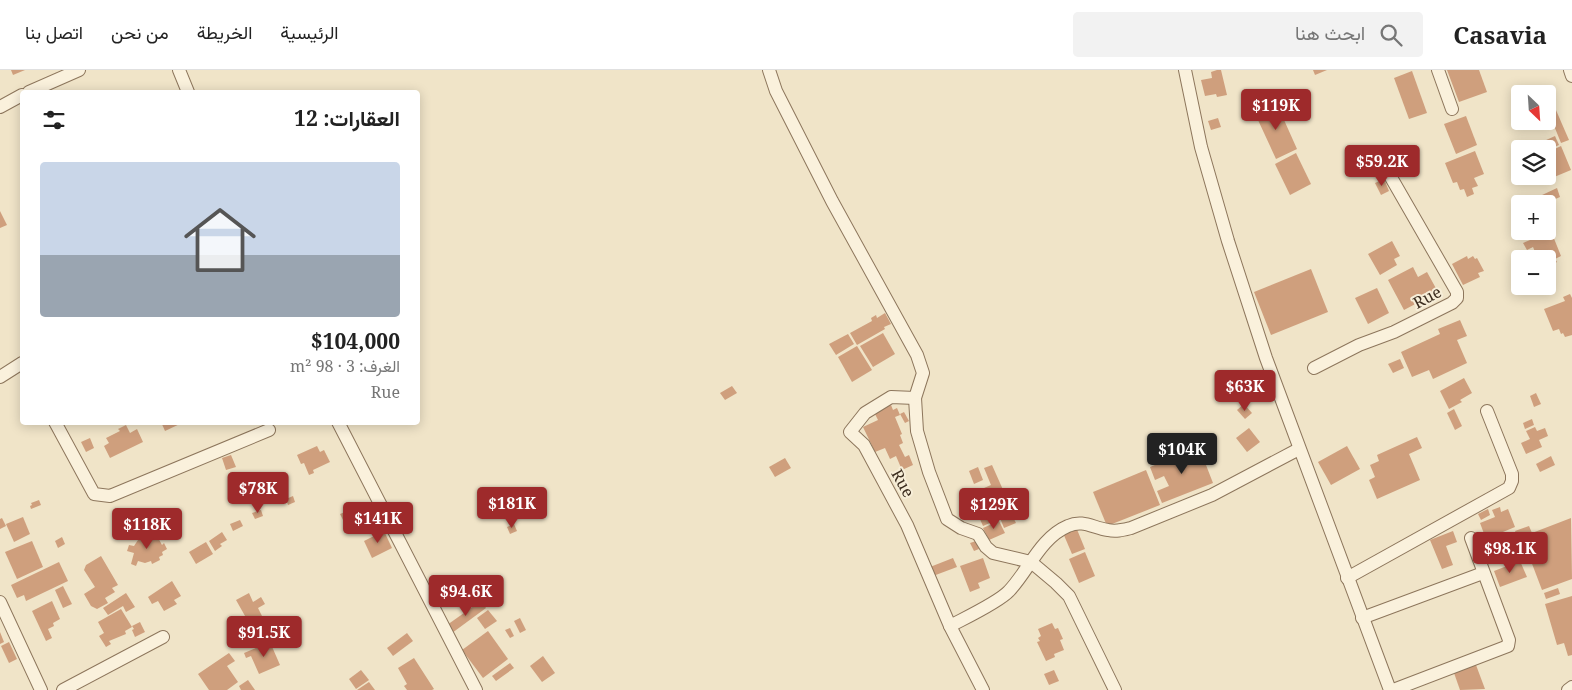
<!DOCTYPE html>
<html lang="ar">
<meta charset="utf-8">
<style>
:root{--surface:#fff;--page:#f2f2f2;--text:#222;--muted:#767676;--line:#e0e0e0;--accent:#9e2a2b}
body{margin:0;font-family:"Noto Serif",Vazirmatn,serif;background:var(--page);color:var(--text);direction:rtl;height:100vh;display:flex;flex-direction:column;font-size:19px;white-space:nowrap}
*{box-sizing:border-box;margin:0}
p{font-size:16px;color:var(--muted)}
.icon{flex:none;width:28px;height:28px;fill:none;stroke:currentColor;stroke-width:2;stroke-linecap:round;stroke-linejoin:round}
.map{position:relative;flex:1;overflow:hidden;direction:ltr}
.details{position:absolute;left:20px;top:20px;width:400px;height:335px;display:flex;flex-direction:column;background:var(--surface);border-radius:5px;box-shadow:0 2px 12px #0003;direction:rtl}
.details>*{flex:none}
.needle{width:32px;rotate:155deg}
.tools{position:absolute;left:1511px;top:15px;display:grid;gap:10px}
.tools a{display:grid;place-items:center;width:45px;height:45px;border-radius:5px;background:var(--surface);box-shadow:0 2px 12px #0003;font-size:25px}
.price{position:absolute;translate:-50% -42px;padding:0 11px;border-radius:5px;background:var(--accent);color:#fff;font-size:16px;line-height:32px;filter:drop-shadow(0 1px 2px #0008)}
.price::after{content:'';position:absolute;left:50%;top:30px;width:15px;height:11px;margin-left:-8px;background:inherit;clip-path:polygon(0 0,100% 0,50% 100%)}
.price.selected{background:#222;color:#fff}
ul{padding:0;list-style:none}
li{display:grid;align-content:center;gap:10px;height:265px;padding:0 20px}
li+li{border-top:1px solid var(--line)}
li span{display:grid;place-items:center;height:155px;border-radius:5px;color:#555}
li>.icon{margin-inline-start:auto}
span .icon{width:90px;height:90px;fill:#fffc;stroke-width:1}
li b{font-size:21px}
h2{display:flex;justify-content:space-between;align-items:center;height:60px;padding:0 20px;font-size:21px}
header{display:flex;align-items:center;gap:30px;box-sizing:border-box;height:70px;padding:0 25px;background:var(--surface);border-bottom:1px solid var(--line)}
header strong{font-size:24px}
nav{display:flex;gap:28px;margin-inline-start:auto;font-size:18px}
.search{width:350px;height:45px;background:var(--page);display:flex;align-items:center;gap:12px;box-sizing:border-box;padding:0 18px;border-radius:5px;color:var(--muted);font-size:19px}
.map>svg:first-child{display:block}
.building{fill:#cf9f7d}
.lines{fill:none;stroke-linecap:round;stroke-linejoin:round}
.minor-casing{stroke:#8d765c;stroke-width:14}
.minor{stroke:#faf1dc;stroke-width:12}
.labels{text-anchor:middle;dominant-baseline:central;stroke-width:4;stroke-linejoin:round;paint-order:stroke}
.street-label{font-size:16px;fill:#3d2e20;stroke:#f7eed8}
</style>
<header>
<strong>Casavia</strong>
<div class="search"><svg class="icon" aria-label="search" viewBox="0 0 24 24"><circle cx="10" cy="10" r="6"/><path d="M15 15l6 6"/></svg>ابحث هنا</div>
<nav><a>الرئيسية</a><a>الخريطة</a><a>من نحن</a><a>اتصل بنا</a></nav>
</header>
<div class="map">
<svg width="1572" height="620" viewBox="0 0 1572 620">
<rect width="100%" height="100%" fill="#f0e4c8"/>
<!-- building -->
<g class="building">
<path d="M11,0H25L13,5Z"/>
<path d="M1217,0H1221L1227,25L1217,27L1216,24L1205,26L1201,10L1212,8L1211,2Z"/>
<path d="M1313,0H1327L1315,5Z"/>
<path d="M1447,0H1479L1487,22L1459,32Z"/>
<path d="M1412,1L1427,43L1409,49L1394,8Z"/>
<path d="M1269,31L1271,34L1276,32L1297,79L1276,89L1258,50L1263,47L1261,42L1265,40L1263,34Z"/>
<path d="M1552,31L1569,70L1561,73L1548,41V33Z"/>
<path d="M1466,46L1477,75L1456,84L1444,54Z"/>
<path d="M1218,48L1221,57L1211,60L1208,51Z"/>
<path d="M1555,66L1559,75L1548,80L1534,79L1533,76Z"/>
<path d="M1561,76L1571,100L1547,110L1545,106H1548V82Z"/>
<path d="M1475,81L1484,104L1474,108L1478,116L1472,118L1474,124L1467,127L1464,119L1460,120L1457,112L1453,113L1445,93Z"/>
<path d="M1296,83L1311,114L1290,125L1275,94Z"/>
<path d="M1384,109L1389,121L1381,125L1375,113Z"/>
<path d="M1557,118L1560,127L1544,134L1540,126Z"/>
<path d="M0,141L7,155L0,158Z"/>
<path d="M1547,163L1549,168L1553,166L1561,186L1555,189L1557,192L1550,196L1548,189H1538L1533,177L1527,180L1523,173Z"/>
<path d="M1392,171L1400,186L1394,189L1397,195L1380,205L1368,184Z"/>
<path d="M1467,186L1468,189L1473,186L1475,189L1477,188L1484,201L1478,203L1480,207L1463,215L1452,194Z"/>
<path d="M1413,197L1418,207L1427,202L1438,222L1404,240L1388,210Z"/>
<path d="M1311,199L1328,242L1271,265L1254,222Z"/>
<path d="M1532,216H1543L1534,221Z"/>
<path d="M1377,218L1389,243L1368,254L1355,228Z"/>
<path d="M1570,224L1572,228V265L1565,267L1563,263L1561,264L1559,259L1553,261L1544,239L1565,231L1563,227Z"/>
<path d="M885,243L891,254L884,257L885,259L857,275L850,263L872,251L871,248L876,245L877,248Z"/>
<path d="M1460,250L1467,266L1457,270L1467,293L1433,309L1429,300L1412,307L1401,282L1440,264L1438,259Z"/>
<path d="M883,263L895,284L873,297L860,276Z"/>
<path d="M848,264L854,274L836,285L829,274Z"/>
<path d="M857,276L872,300L852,312L838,287Z"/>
<path d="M1400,289L1404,298L1393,303L1388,294Z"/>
<path d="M1464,308L1472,323L1460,330L1462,332L1449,339L1440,321Z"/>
<path d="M732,316L737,323L725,330L720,323Z"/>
<path d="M1536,323L1541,334L1534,337L1530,326Z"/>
<path d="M1244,334L1252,343L1245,349L1237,340Z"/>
<path d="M891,335L893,340L897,338L900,345L895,347L902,364L900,365L903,373L899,375L905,387L909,385L913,395L902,400L896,386L890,389L885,378L875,382L863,357L878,350L874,342Z"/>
<path d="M1454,339L1462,356L1455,360L1447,343Z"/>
<path d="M904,342L909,351L905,353L900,344Z"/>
<path d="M1532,349L1534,355L1525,359L1523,353Z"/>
<path d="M161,352H184L165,361Z"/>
<path d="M126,355L130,363L137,359L143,372L110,388L104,376L109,373L106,368L120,361L118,359Z"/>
<path d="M1535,357L1537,361L1545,358L1548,366L1539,370L1542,377L1526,384L1521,373L1530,369L1526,361Z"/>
<path d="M1249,358L1260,372L1247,382L1236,368Z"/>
<path d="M1417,367L1422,378L1409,384L1420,410L1377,429L1369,410L1375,407L1370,395L1379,391L1377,385Z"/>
<path d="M90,368L94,378L86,382L81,372Z"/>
<path d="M317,376L320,382L324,380L330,392L313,400L314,403L309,405L304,393L301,394L297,385Z"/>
<path d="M1347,376L1360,399L1331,415L1318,392Z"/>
<path d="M1199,377L1213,413L1162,433L1157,421L1169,416L1164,406L1155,410L1150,397Z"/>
<path d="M231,385L236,397L226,400L222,388Z"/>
<path d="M1551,386L1555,395L1540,402L1536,394Z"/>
<path d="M785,388L791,398L775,407L769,397Z"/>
<path d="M992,395L1012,440L998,446L999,449L983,456L971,429L979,426L977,421L991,415L984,398Z"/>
<path d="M978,397L983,410L974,414L969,401Z"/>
<path d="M1146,400L1160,435L1107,456L1093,422Z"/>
<path d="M293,426L295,432L288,435L286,429Z"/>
<path d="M39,430L41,435L31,439L30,436L32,435L31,433Z"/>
<path d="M1500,437L1501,442L1508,439L1515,457L1486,469L1480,453L1495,447L1492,440Z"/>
<path d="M1488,439L1490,445L1481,450L1478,444Z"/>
<path d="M261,440L263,446L255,449L252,443Z"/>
<path d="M350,440L354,448L344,452L340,444Z"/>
<path d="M1011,443L1016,453L1004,458L1000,448Z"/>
<path d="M158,444L165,457L151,464L150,462L140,467L137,462L148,456L145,451Z"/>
<path d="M23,447L30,464L14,472L6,454Z"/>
<path d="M2,448L6,456L0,459V449Z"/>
<path d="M1571,448L1572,509L1542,520L1523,470L1519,471L1515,461L1529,456L1532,463Z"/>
<path d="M240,450L243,456L233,461L230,454Z"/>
<path d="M999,451L1005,463L989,470L983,458Z"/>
<path d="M514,454L517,461L510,464L507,457Z"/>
<path d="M1076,457L1085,479L1072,484L1063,463Z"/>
<path d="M384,461L392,478L372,488L364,471Z"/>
<path d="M1453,461L1457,472L1446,476L1453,495L1442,499L1430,470Z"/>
<path d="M222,462L227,470L220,474L222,476L215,481L209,471Z"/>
<path d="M156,464L162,475L164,473L167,479L162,482L163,485L159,487L160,490L152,494L151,491L145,493L138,491L136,496L131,494L134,483L127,481L129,475L134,476L138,470Z"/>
<path d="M62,467L65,474L58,478L55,471Z"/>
<path d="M32,471L43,497L17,509L5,482Z"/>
<path d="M976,471L979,479L974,481L970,473Z"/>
<path d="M206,472L213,484L196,494L189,482Z"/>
<path d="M1085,482L1095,506L1079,513L1069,489Z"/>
<path d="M101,486L118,515L112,518L115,522L105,528L108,533L97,539L91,536L84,524L95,517L84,500L86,495Z"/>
<path d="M953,488L957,497L933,506L930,497Z"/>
<path d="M983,488L990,508L978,513L980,518L970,522L960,496Z"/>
<path d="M1520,491L1527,507L1500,517L1494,501Z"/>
<path d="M59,492L68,511L26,531L24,525L17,528L11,515Z"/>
<path d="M172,511L181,526L174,530L177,534L164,541L158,531L152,534L148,527Z"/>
<path d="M63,516L72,534L63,538L55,520Z"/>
<path d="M1558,518L1560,524L1546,529L1544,523Z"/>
<path d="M126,523L135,537L126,542L123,536L108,545L103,538Z"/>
<path d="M249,523L253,532L261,527L265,534L258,538L262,546L249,553L236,530Z"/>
<path d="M1572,526V585L1568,586L1564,573L1557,575L1545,534Z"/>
<path d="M52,531L60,549L53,553L54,556L48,559L52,568L46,571L32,541Z"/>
<path d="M481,531L486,538L452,563L447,555Z"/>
<path d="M121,539L132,557L125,561L126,564L109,571L111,574L106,577L99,566L104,563L98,552Z"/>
<path d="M488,540L497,551L485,559L477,548Z"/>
<path d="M520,548L526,560L520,563L514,551Z"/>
<path d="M140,552L145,562L135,567L132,560L134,559L132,556Z"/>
<path d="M1052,553L1055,559L1058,558L1063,569L1060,570L1064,580L1054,584L1055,587L1046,591L1037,572L1040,571L1038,568L1041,566L1038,559Z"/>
<path d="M510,558L514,566L510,568L505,560Z"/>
<path d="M488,561L508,589L483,608L462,580Z"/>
<path d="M0,562L4,572L0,574Z"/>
<path d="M407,563L413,571L393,586L387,578Z"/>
<path d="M9,572L17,589L9,593L1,576Z"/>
<path d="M270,572L280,595L259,604L251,586L246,588L244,583Z"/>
<path d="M229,583L235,591L227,596L238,612L227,620H209L198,604Z"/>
<path d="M543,586L555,603L542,612L530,596Z"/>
<path d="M414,588L434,619L432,620H407L404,616L407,614L398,598Z"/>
<path d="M510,593L514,598L496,611L492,606Z"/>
<path d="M1476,595L1485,619L1460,620L1454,603Z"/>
<path d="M361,600L369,610L356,619L349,609Z"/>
<path d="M1054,600L1059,611L1049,615L1044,604Z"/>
<path d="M248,610L255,620H241L239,616Z"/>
<path d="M369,612L375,620H357Z"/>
</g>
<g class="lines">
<defs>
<g id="minor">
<path d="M179,0L188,22"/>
<path d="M769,0L776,21L832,131L917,285L923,303L915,328L917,361L929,402L947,449L961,458L978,464L986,477L993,483L1031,492L1056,513L1069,526L1115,620"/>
<path d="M1185,0L1201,77L1228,171L1266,288L1390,620"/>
<path d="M1438,0L1452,39"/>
<path d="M1570,0L1572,6"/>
<path d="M29,22L79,0"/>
<path d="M0,37L22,25"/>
<path d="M1314,298L1359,275L1394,262L1452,233L1457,228V222L1377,83"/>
<path d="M0,307L22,293"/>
<path d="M915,328L891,327L865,343L850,362L864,375L907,455L950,556L983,620"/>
<path d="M55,352L94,424L110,426L269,360"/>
<path d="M338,352L476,620"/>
<path d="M1347,508L1509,418L1512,411V404L1487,341"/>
<path d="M0,532L41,620"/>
<path d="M1362,548L1483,503"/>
<path d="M950,556C965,548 999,532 1009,521C1029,500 1040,468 1068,456C1083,449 1093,458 1108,460C1116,462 1123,460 1131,458L1212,425L1299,379"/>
<path d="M63,620L163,567"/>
<path d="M1393,620L1508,576L1509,570L1471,468"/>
<path d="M1568,620L1572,617"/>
</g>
</defs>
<!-- minor casing -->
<use href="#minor" class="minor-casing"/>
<!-- minor -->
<use href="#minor" class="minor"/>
</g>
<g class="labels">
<!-- street labels -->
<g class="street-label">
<text transform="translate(1427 227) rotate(-28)">Rue</text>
<text transform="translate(903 413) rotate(61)">Rue</text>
</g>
</g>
</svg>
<div class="tools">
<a><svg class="needle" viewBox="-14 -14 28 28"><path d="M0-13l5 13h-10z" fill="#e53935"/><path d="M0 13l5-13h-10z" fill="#767676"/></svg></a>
<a><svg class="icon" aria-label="layers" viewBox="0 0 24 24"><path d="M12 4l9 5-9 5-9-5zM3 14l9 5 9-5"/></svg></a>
<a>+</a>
<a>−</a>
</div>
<b class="price" style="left:1276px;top:61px">$119K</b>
<b class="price" style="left:1382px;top:117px">$59.2K</b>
<b class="price" style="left:1245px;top:342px">$63K</b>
<b class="price selected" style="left:1182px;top:405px">$104K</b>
<b class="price" style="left:258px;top:444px">$78K</b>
<b class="price" style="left:512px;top:459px">$181K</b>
<b class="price" style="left:994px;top:460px">$129K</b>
<b class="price" style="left:378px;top:474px">$141K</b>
<b class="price" style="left:147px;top:480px">$118K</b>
<b class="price" style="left:1510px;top:504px">$98.1K</b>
<b class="price" style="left:466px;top:547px">$94.6K</b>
<b class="price" style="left:264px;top:588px">$91.5K</b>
<section class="details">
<h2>العقارات: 12<svg class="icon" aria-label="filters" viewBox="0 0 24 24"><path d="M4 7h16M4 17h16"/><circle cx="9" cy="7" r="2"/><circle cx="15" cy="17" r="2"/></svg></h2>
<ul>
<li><span style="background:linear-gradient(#c9d6e8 60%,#9aa5b1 0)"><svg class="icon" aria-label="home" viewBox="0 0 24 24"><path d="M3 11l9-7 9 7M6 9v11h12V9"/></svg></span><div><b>$104,000</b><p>الغرف: 3 · 98 m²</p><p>Rue</p></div></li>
</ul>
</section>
</div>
